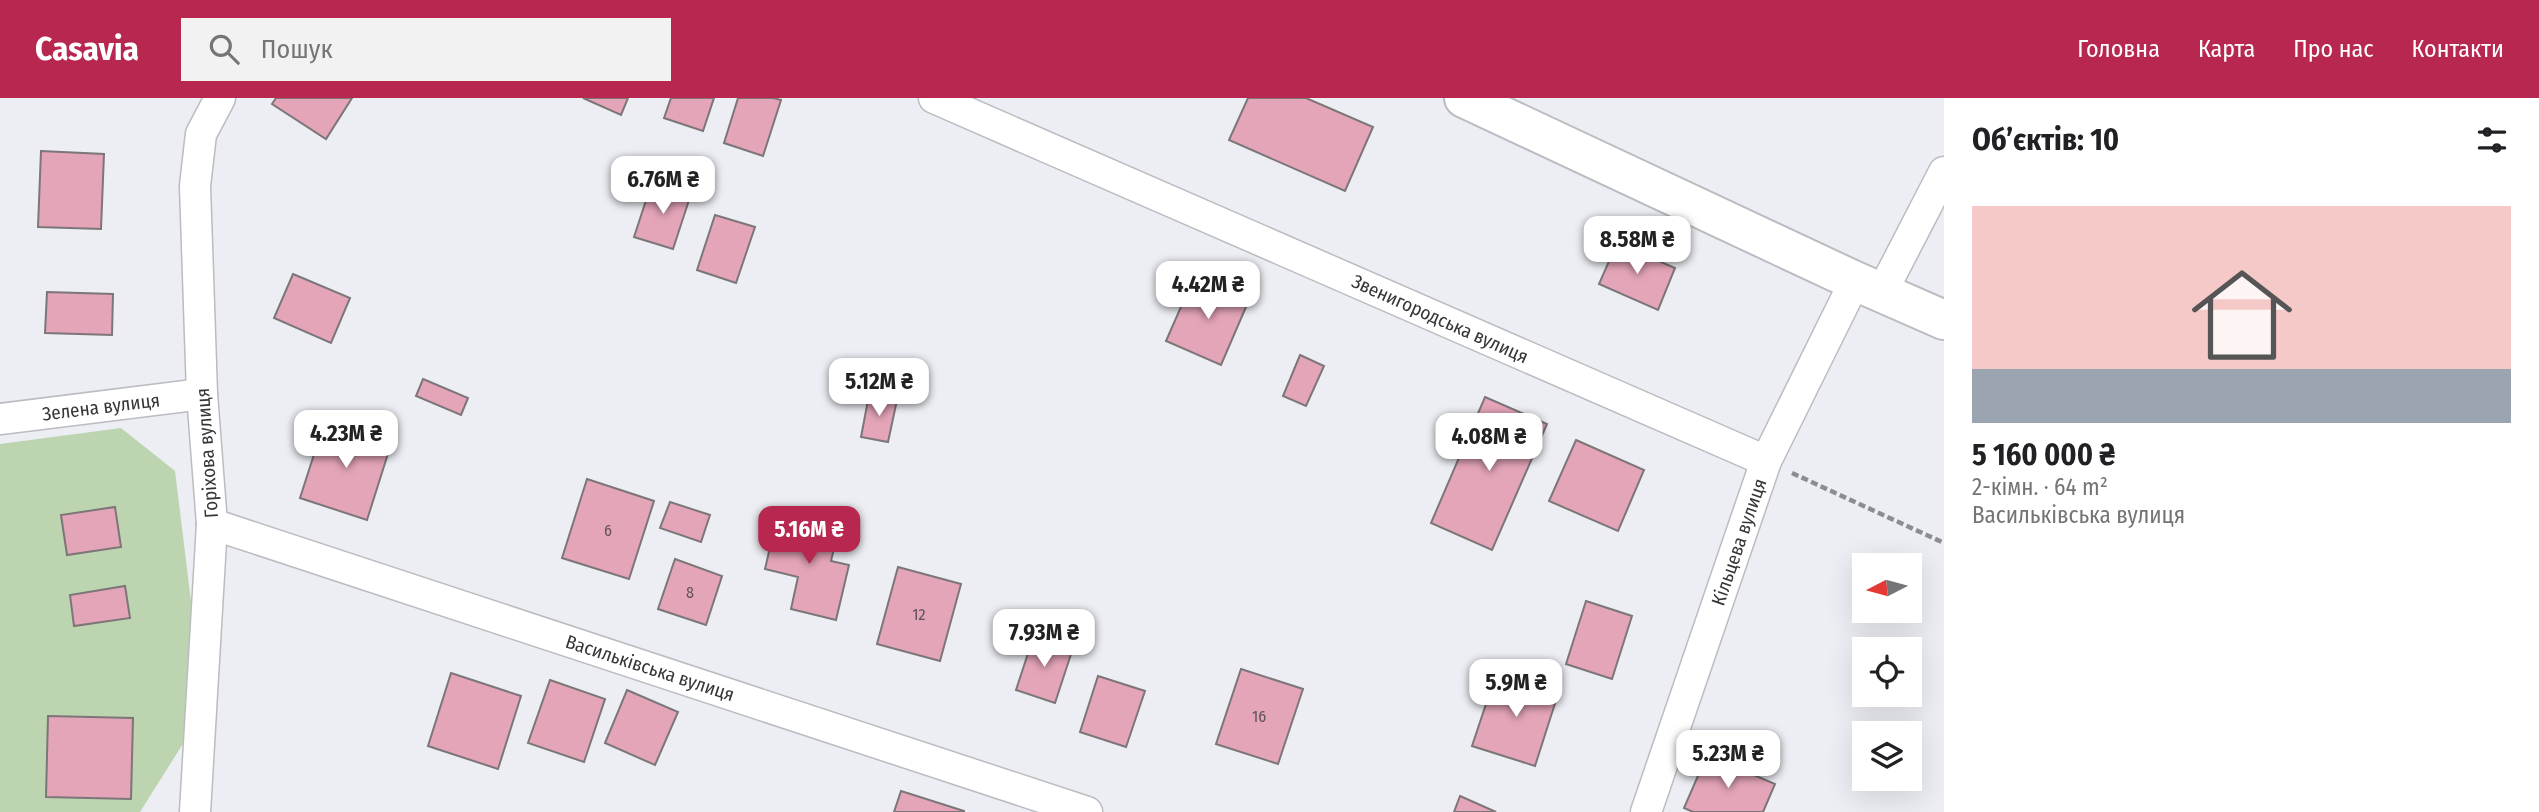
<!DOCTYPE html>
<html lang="uk">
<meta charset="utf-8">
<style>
:root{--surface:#fff;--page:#f2f2f2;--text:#202124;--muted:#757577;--line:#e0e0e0;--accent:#b72750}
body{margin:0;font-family:"Fira Sans Condensed",sans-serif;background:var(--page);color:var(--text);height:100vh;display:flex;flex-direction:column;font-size:26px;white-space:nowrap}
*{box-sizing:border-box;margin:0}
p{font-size:23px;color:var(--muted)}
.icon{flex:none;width:38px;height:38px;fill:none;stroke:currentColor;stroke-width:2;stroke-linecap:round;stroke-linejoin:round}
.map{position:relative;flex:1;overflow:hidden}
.details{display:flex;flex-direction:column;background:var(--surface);width:595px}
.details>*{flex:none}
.needle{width:46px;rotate:264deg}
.fabs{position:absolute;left:1852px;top:455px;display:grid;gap:14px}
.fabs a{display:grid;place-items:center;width:70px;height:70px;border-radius:0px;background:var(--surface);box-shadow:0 7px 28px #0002;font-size:35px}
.price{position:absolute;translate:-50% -60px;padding:0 16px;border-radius:14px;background:#fff;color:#222;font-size:23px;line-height:46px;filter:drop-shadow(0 2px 4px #0008)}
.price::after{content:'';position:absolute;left:50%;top:42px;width:21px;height:16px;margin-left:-10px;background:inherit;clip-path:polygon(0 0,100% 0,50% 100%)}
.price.selected{background:var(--accent);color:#fff}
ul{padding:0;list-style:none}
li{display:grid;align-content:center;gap:14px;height:371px;padding:0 28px}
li+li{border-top:2px solid var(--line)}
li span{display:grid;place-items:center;height:217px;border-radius:0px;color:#555}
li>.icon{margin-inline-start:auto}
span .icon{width:126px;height:126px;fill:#fffc;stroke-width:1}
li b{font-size:30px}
h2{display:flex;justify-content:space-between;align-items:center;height:84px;padding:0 28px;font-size:30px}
header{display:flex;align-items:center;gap:42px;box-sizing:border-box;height:98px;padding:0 35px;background:var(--accent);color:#fff}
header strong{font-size:33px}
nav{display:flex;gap:38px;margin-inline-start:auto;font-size:24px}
.search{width:490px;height:63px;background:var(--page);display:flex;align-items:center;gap:18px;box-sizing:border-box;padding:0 24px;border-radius:0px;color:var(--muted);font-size:26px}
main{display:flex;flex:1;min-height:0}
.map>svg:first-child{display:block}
.green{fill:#bcd4b0}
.building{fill:#e5a5b9;stroke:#7c7678;stroke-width:2}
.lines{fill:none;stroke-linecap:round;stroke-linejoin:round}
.street-casing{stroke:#babcc1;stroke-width:33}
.secondary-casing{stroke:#babcc1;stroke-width:42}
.path{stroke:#8c8d91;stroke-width:4.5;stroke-dasharray:7 3.5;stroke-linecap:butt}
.street{stroke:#fff;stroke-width:30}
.secondary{stroke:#fff;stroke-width:38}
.labels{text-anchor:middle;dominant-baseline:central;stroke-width:6;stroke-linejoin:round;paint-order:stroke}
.number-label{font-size:16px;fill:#625259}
.street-label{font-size:19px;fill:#363639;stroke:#fff}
</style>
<header>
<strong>Casavia</strong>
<div class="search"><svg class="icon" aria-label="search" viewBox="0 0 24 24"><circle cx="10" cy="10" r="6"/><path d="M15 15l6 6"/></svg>Пошук</div>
<nav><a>Головна</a><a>Карта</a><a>Про нас</a><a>Контакти</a></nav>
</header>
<main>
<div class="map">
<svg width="1944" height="714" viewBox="0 0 1944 714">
<rect width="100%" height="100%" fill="#eceef3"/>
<!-- green -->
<path class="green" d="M121,330L175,373L196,544V625L140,714H0V346Z"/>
<!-- building -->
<g class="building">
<path d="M276,0H352L326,41L272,6Z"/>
<path d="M583,0H628L621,17Z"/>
<path d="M671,0H714L703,33L664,20Z"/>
<path d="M738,0H773L781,2L763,58L724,45Z"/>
<path d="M1248,0H1306L1373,29L1345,93L1229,42Z"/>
<path d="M41,53L104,56L101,131L38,129Z"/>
<path d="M652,84L691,96L673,151L634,139Z"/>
<path d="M715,117L755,129L736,185L697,172Z"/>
<path d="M1617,145L1675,170L1658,212L1599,186Z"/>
<path d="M293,176L350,200L331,245L274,220Z"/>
<path d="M1194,179L1249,202L1221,267L1166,243Z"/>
<path d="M47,194L113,196L112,237L45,235Z"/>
<path d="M1300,257L1324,268L1306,308L1283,298Z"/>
<path d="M423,281L468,300L461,317L416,298Z"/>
<path d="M869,297L897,302L888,344L861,339Z"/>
<path d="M1485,299L1547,326L1492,452L1431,425Z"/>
<path d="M325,322L392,343L367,422L300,400Z"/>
<path d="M1576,342L1644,372L1618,433L1549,403Z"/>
<path d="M587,381L654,403L629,481L562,460Z"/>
<path d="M670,404L710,417L701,444L660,430Z"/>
<path d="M115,409L121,449L67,457L61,417Z"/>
<path d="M777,419L838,434L831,463L849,467L836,522L791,511L798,479L765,471Z"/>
<path d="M675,461L722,478L706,527L658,511Z"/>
<path d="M898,469L961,486L940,563L877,546Z"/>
<path d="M125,488L130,520L74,528L70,497Z"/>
<path d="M1586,503L1632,518L1612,581L1566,566Z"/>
<path d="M1034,537L1073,550L1055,605L1016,592Z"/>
<path d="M1241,571L1303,591L1278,666L1216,646Z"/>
<path d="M1497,573L1559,593L1535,668L1472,648Z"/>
<path d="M451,575L521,598L498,671L428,648Z"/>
<path d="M1098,578L1145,593L1126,649L1080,634Z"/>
<path d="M550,582L605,601L584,664L528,645Z"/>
<path d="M627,592L678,614L655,667L605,645Z"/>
<path d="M48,618L133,620L131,701L46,699Z"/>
<path d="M1707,657L1775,686L1763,714H1693L1684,710Z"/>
<path d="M901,693L964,713V714H894Z"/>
<path d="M1460,698L1496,714H1454Z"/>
</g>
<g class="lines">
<defs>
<g id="street">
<path d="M934,0L1766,363"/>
<path d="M1882,194L1944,74"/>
<path d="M0,321L202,296"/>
<path d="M212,426L1087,714"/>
<path d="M195,714L212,426L202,296L195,88L201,36L220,0"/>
<path d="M1646,714L1766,363L1855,183"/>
</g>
<path id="secondary" d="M1464,0L1855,183L1944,222"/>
</defs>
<!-- street casing -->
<use href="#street" class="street-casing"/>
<!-- secondary casing -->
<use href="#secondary" class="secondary-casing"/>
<!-- path -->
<path class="path" d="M1792,375L1944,445"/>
<!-- street -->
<use href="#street" class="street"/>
<!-- secondary -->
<use href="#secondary" class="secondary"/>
</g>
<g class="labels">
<!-- number labels -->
<g class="number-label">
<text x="608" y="432">6</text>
<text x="690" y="494">8</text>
<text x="919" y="516">12</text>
<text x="1259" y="618">16</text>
</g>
<!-- street labels -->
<g class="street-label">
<text transform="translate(1440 221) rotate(24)">Звенигородська вулиця</text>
<text transform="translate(101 309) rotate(-7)">Зелена вулиця</text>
<text transform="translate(207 355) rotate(-94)">Горіхова вулиця</text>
<text transform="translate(1739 444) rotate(-71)">Кільцева вулиця</text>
<text transform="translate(650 570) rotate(18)">Васильківська вулиця</text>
</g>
</g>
</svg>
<div class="fabs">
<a><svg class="needle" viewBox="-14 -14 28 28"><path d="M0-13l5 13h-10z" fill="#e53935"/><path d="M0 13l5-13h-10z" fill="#757577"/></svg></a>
<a><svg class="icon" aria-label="locate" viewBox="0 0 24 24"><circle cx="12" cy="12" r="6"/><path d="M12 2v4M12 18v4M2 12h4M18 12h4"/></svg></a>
<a><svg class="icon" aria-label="layers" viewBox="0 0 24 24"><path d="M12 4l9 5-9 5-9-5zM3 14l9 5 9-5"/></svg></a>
</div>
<b class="price" style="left:663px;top:118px">6.76M ₴</b>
<b class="price" style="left:1637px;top:178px">8.58M ₴</b>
<b class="price" style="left:1208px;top:223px">4.42M ₴</b>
<b class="price" style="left:879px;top:320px">5.12M ₴</b>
<b class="price" style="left:346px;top:372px">4.23M ₴</b>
<b class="price" style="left:1489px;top:375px">4.08M ₴</b>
<b class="price selected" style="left:809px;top:468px">5.16M ₴</b>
<b class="price" style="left:1044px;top:571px">7.93M ₴</b>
<b class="price" style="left:1516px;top:621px">5.9M ₴</b>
<b class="price" style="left:1728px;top:692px">5.23M ₴</b>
</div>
<section class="details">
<h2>Об’єктів: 10<svg class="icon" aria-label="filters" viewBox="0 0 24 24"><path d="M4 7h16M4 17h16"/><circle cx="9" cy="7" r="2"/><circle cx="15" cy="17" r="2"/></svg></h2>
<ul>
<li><span style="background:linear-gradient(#f6c9c9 75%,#9aa5b1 0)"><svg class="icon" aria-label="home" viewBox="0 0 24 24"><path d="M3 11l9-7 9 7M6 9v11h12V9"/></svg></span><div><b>5 160 000 ₴</b><p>2-кімн. · 64 m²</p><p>Васильківська вулиця</p></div></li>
</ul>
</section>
</main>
